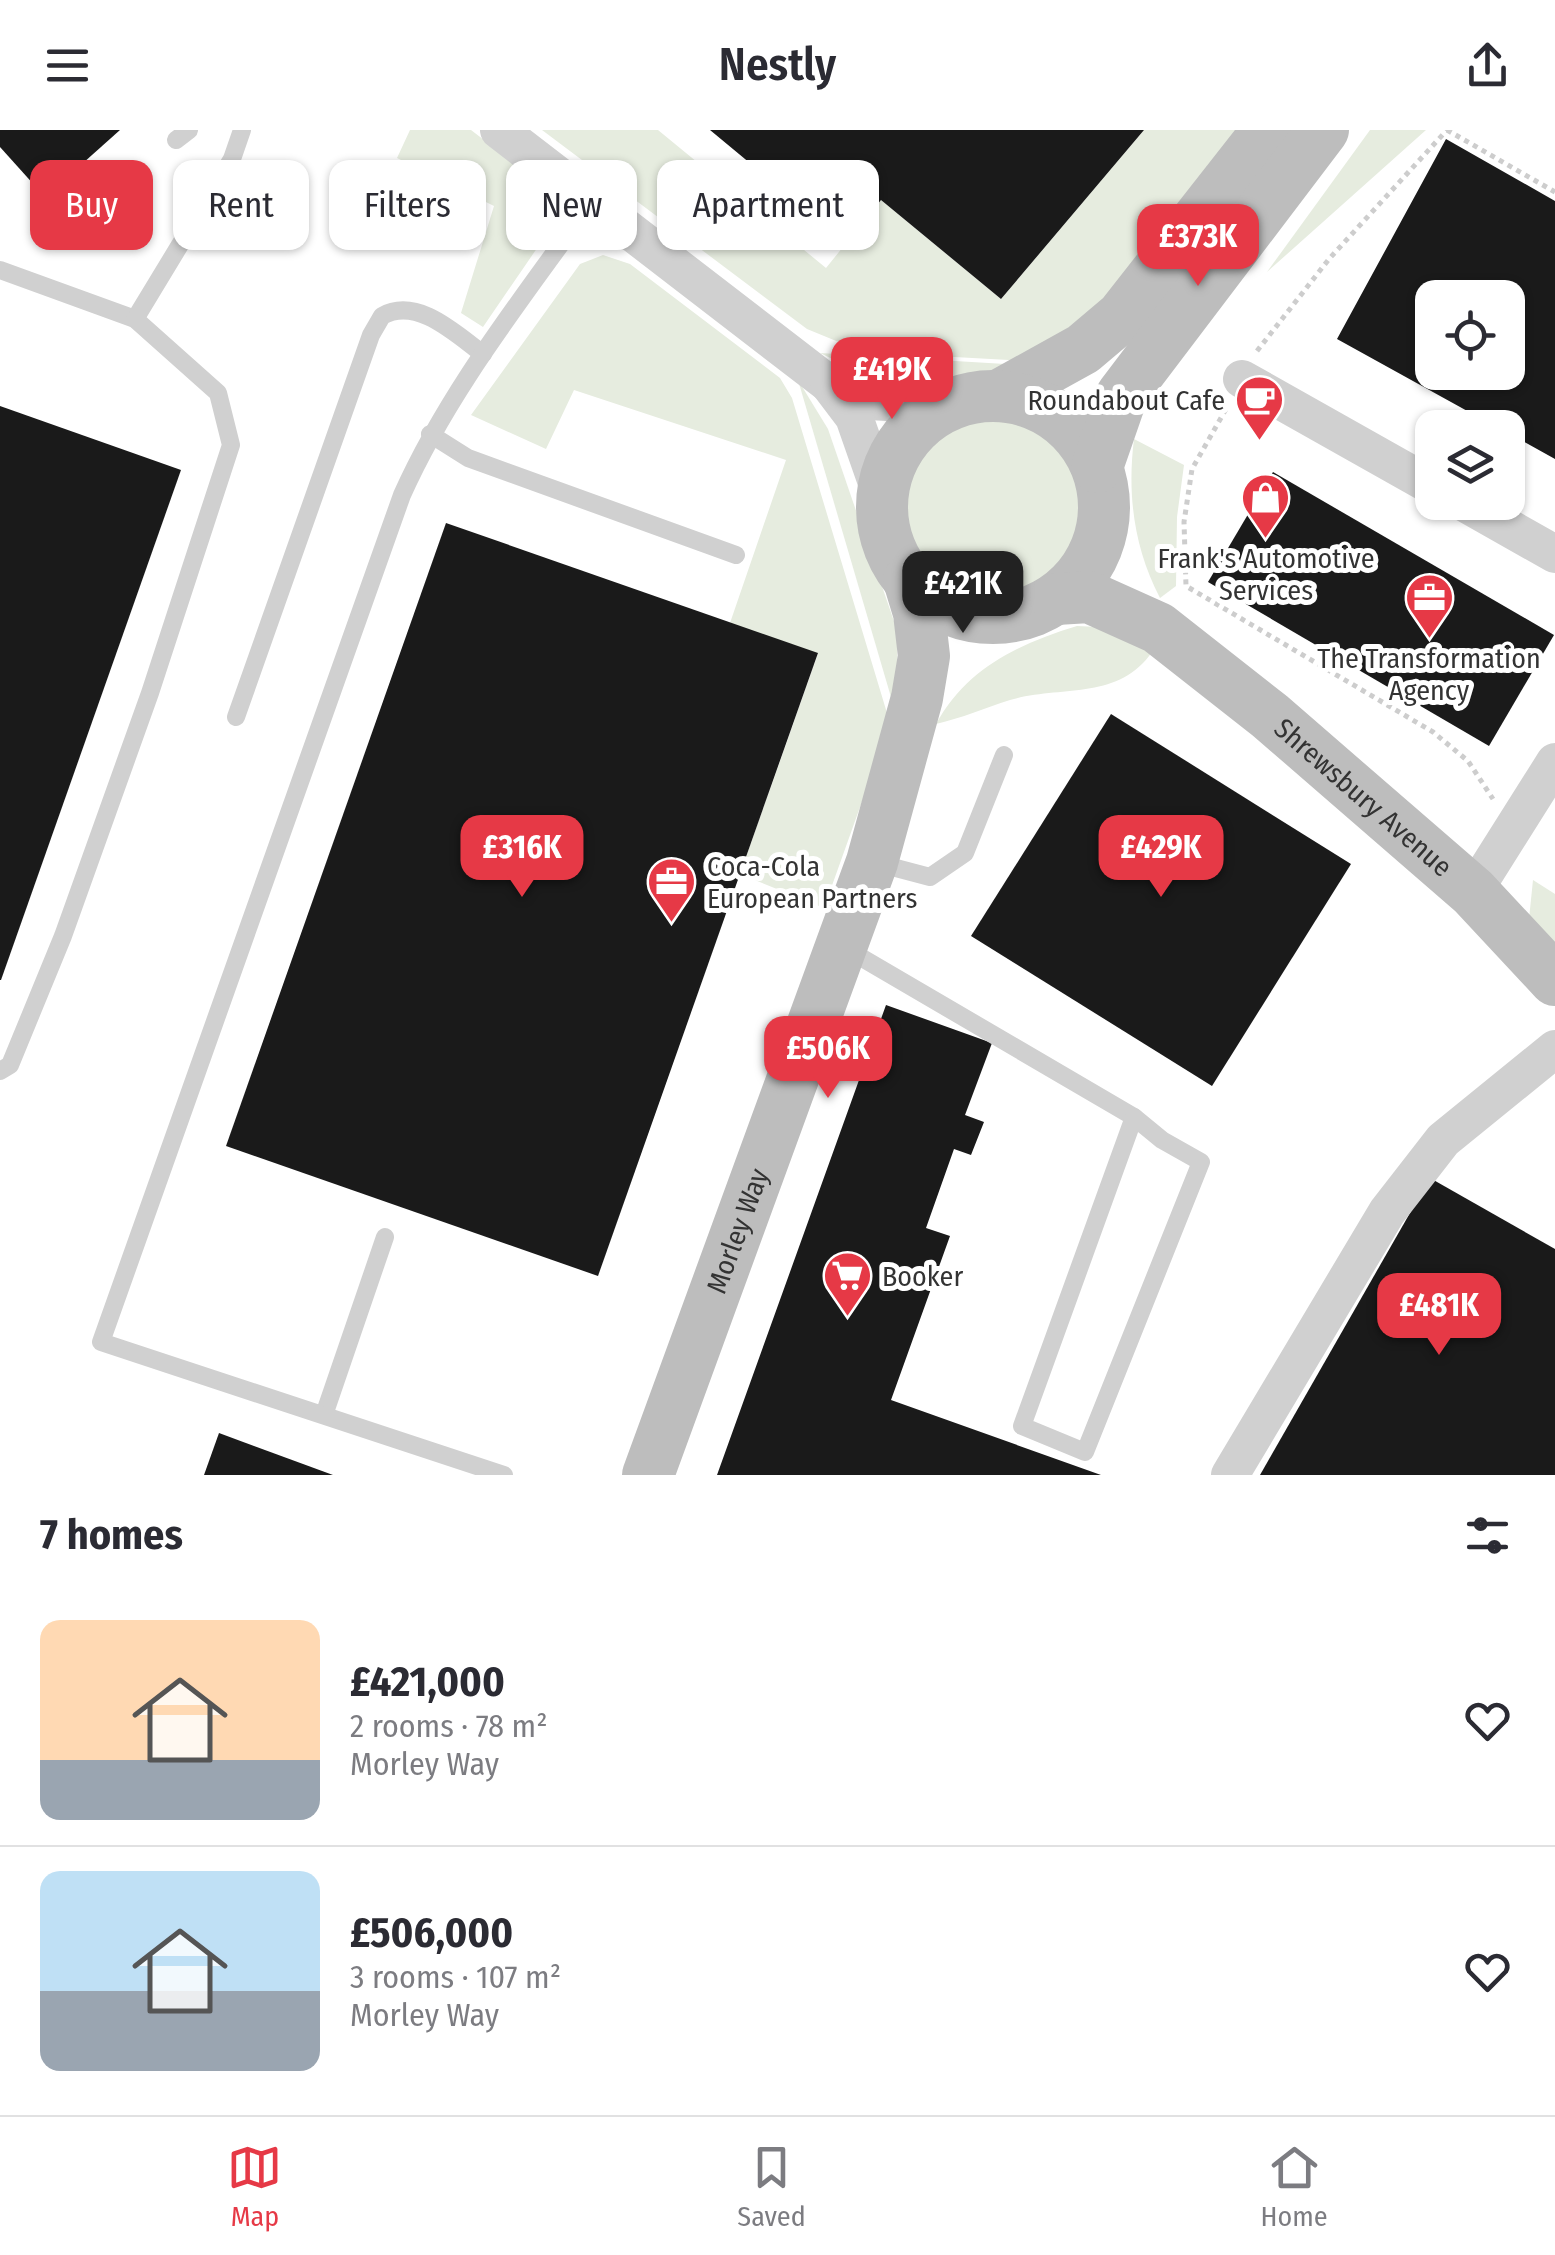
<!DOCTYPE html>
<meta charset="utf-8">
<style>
:root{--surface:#fff;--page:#f2f2f3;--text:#2b2b33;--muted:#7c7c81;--line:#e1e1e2;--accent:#e63946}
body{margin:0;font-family:"Fira Sans Condensed",sans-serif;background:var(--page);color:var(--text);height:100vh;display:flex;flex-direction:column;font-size:38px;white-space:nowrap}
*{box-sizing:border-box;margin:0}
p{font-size:32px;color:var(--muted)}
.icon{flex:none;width:55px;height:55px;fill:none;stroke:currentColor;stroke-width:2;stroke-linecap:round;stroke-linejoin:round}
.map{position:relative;height:1345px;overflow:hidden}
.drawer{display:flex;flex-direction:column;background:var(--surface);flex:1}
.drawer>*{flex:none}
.guide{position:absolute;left:30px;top:30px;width:1000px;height:90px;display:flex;gap:20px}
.tools{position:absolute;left:1415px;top:150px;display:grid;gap:20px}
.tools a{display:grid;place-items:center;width:110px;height:110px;border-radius:20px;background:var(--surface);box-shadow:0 2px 8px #0004;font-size:50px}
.price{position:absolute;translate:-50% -85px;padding:0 22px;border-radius:20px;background:var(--accent);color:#fff;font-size:32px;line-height:65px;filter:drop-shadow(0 2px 5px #0008)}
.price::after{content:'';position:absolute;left:50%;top:60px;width:30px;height:22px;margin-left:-15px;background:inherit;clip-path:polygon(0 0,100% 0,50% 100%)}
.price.current{background:#222;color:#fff}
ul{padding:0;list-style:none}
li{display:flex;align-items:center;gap:30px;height:250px;padding:0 40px}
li+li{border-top:2px solid var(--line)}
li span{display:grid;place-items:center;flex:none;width:280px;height:200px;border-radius:20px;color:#555}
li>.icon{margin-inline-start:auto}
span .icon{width:120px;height:120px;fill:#fffc;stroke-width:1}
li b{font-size:42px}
h2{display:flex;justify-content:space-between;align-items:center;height:120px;padding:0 40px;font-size:42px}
.tag{padding:0 35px;border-radius:20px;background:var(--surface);box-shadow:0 2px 8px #0004;font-size:35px;line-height:90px}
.tag.current{background:var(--accent);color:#fff}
header{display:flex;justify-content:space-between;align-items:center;height:130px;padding:0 40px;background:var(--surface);font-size:45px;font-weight:600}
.menu{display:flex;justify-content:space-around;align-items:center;height:140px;border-top:2px solid var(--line);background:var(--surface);font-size:28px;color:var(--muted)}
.menu a{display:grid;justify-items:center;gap:5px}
.menu .current{color:var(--accent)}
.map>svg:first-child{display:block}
.green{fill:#e6ecdf}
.building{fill:#1a1a1a;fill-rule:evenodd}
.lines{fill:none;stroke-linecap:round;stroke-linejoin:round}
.path{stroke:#cdcdcd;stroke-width:5;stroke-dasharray:5 5;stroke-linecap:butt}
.lane{stroke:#d0d0d0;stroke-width:18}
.street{stroke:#d0d0d0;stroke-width:38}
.secondary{stroke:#bdbdbd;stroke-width:52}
.labels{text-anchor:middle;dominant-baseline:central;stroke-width:10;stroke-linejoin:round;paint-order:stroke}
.poi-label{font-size:28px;fill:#333;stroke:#fff}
.street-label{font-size:28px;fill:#333;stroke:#fff}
</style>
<header><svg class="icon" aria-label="menu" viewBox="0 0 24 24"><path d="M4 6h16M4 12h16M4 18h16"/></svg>Nestly<svg class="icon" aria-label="share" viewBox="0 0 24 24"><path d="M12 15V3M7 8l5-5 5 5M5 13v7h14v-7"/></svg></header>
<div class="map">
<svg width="1555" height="1345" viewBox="0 0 1555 1345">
<rect width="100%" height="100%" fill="#fff"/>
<!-- green -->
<g class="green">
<path d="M410,0H471L532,47L540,64L544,108L483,197L461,183L494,76L397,28Z"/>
<path d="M542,0H658L826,138L881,70L1001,169L1144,0H1250L1143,136L1029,231L863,222L807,199Z"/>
<path d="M1370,0H1426L1267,142Z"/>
<path d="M603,125L630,134L780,248L792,268L890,593L824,778L740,744L818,524L730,493L786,330L574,260L546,319L471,285L580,134Z"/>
<path d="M820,223L1023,235C956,258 882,255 820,223Z"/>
<path d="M798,250L828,299L897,500L898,591Z"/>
<circle cx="993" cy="378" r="94"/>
<path d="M1134,309L1184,335L1177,387L1176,456L1160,468C1134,418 1127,365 1134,309Z"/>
<path d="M1077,496L1099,497L1152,522C1118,571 1061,555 1010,570C985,578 962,588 936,594C967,538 1018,514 1077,496Z"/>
<path d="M1533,750L1555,764V819L1529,789Z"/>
</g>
<!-- building -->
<g class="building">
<path d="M0,0H120L45,67L0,17Z"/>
<path d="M710,0H1144L1001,169L881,70L846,113Z"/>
<path d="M1446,9L1555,71V329L1508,303V298H1498L1337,209ZM1432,168H1508V242H1432Z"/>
<path d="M0,276L181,340L1,850H0Z"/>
<path d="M1273,342L1554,505L1489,616L1208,452Z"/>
<path d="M446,393L818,523L598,1146L226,1016Z"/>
<path d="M1111,584L1351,734L1212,956L971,806Z"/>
<path d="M886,875L992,913L965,985L984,992L971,1025L954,1019L926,1098L950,1106L891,1270L1101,1345H717Z"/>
<path d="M1430,1048L1555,1119V1345H1260Z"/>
<path d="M219,1303L333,1345H204Z"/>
</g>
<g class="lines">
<!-- path -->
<g class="path">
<path d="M1447,0L1555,62"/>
<path d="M1257,221L1329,129L1447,0"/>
<path d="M1226,279L1192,339L1184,392L1186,456L1433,602L1468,631L1493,669"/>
</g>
<!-- lane -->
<g class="lane">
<path d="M176,10L189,0"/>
<path d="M0,140L135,189L232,29L242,0"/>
<path d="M430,304L468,328L736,425"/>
<path d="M236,587L371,205L382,186C417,166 456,204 483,224"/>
<path d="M877,733L930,747L965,723L1004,625"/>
<path d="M845,818L1134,987"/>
<path d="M0,941L10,935L63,806L150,563L231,315L218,263L135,189"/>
<path d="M1134,987L1162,1010L1201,1032L1085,1322L1022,1296Z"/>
<path d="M324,1285L385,1107"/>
<path d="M504,1345L101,1212L402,365C450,258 524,167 591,72"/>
</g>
<!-- street -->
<g class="street">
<path d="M499,0L829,254L868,271L948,275"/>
<path d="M1242,249L1432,356"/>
<path d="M829,254L854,287L882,367"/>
<path d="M1463,372L1555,424"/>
<path d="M1473,762L1555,632"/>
<path d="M1230,1345L1387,1082L1443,1010L1555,919"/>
</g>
<!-- secondary -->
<g class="secondary">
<path d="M1000,265L1083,219L1122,186L1268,0"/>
<circle cx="993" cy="377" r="111"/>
<path d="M1097,337L1122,265L1323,0"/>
<path id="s1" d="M1056,469L1089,467L1158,498L1270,586L1473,762L1555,850"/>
<path id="s2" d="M648,1345L872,732L917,568L924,526L919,483L909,450"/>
</g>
</g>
<!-- icons -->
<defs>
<symbol id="cafe-pin" viewBox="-11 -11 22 30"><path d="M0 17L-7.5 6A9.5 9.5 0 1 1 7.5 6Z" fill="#e63946" stroke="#fff"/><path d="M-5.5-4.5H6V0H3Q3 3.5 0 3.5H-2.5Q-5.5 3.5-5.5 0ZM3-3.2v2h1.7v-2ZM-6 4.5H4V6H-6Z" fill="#fff"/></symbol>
<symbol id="shop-pin" viewBox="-11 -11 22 30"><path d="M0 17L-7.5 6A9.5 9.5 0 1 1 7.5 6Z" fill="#e63946" stroke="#fff"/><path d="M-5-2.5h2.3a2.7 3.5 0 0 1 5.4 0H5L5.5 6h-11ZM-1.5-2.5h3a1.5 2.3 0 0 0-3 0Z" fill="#fff"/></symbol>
<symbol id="office-pin" viewBox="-11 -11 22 30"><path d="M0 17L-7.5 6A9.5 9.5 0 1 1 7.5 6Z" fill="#e63946" stroke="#fff"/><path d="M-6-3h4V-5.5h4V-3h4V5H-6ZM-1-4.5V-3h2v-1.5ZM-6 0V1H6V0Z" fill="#fff"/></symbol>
<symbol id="supermarket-pin" viewBox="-11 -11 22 30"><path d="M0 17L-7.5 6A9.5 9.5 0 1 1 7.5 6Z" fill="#e63946" stroke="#fff"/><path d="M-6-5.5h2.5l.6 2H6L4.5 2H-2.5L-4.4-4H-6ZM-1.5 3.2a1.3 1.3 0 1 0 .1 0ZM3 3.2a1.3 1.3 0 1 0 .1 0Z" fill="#fff"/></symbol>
</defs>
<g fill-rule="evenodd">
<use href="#cafe-pin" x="1232" y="242" width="55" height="75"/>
<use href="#shop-pin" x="1238" y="340" width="55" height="75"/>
<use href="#office-pin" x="1402" y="440" width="55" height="75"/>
<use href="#office-pin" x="644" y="724" width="55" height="75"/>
<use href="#supermarket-pin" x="820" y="1118" width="55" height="75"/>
</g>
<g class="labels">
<!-- poi labels -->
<g class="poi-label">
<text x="1225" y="270" text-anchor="end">Roundabout Cafe</text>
<text x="1266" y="428">Frank's Automotive<tspan x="1266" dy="32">Services</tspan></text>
<text x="1429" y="528">The Transformation<tspan x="1429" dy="32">Agency</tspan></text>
<text x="707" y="736" text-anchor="start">Coca-Cola<tspan x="707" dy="32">European Partners</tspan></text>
<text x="882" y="1146" text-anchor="start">Booker</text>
</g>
<!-- street labels -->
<g class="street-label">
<text stroke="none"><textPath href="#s1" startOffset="375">Shrewsbury Avenue</textPath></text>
<text stroke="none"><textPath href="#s2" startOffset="260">Morley Way</textPath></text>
</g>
</g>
</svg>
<div class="tools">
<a><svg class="icon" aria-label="locate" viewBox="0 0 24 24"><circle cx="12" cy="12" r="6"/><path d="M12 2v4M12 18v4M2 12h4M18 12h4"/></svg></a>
<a><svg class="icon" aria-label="layers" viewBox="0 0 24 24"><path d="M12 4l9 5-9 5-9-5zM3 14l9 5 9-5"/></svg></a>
</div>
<b class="price" style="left:1198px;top:159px">£373K</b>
<b class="price" style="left:892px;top:292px">£419K</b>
<b class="price current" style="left:963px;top:506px">£421K</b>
<b class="price" style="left:522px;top:770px">£316K</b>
<b class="price" style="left:1161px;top:770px">£429K</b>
<b class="price" style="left:828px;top:971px">£506K</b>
<b class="price" style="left:1439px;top:1228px">£481K</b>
<div class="guide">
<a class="tag current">Buy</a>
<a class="tag">Rent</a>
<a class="tag">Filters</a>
<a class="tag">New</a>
<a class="tag">Apartment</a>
</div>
</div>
<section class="drawer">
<h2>7 homes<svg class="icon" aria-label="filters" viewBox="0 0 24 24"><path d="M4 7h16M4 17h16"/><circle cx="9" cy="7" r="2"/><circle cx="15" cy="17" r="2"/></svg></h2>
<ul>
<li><span style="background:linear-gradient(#ffd9b3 70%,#9aa5b1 0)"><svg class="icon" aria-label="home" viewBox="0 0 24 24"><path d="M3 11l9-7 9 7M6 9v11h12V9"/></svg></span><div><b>£421,000</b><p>2 rooms · 78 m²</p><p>Morley Way</p></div><svg class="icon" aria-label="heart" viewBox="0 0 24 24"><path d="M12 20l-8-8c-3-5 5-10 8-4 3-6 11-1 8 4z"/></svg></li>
<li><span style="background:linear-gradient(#bfe0f5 60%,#9aa5b1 0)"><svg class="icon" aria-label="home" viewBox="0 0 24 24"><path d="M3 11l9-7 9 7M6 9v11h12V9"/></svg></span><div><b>£506,000</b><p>3 rooms · 107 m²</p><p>Morley Way</p></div><svg class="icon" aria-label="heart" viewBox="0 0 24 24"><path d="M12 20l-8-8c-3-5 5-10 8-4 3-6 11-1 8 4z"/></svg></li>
</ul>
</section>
<nav class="menu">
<a class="current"><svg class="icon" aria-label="map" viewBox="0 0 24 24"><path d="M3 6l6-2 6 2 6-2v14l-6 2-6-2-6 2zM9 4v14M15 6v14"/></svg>Map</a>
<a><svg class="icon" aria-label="saved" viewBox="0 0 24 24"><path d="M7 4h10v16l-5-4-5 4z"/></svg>Saved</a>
<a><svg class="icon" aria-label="home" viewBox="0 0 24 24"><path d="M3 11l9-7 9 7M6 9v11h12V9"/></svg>Home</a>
</nav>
